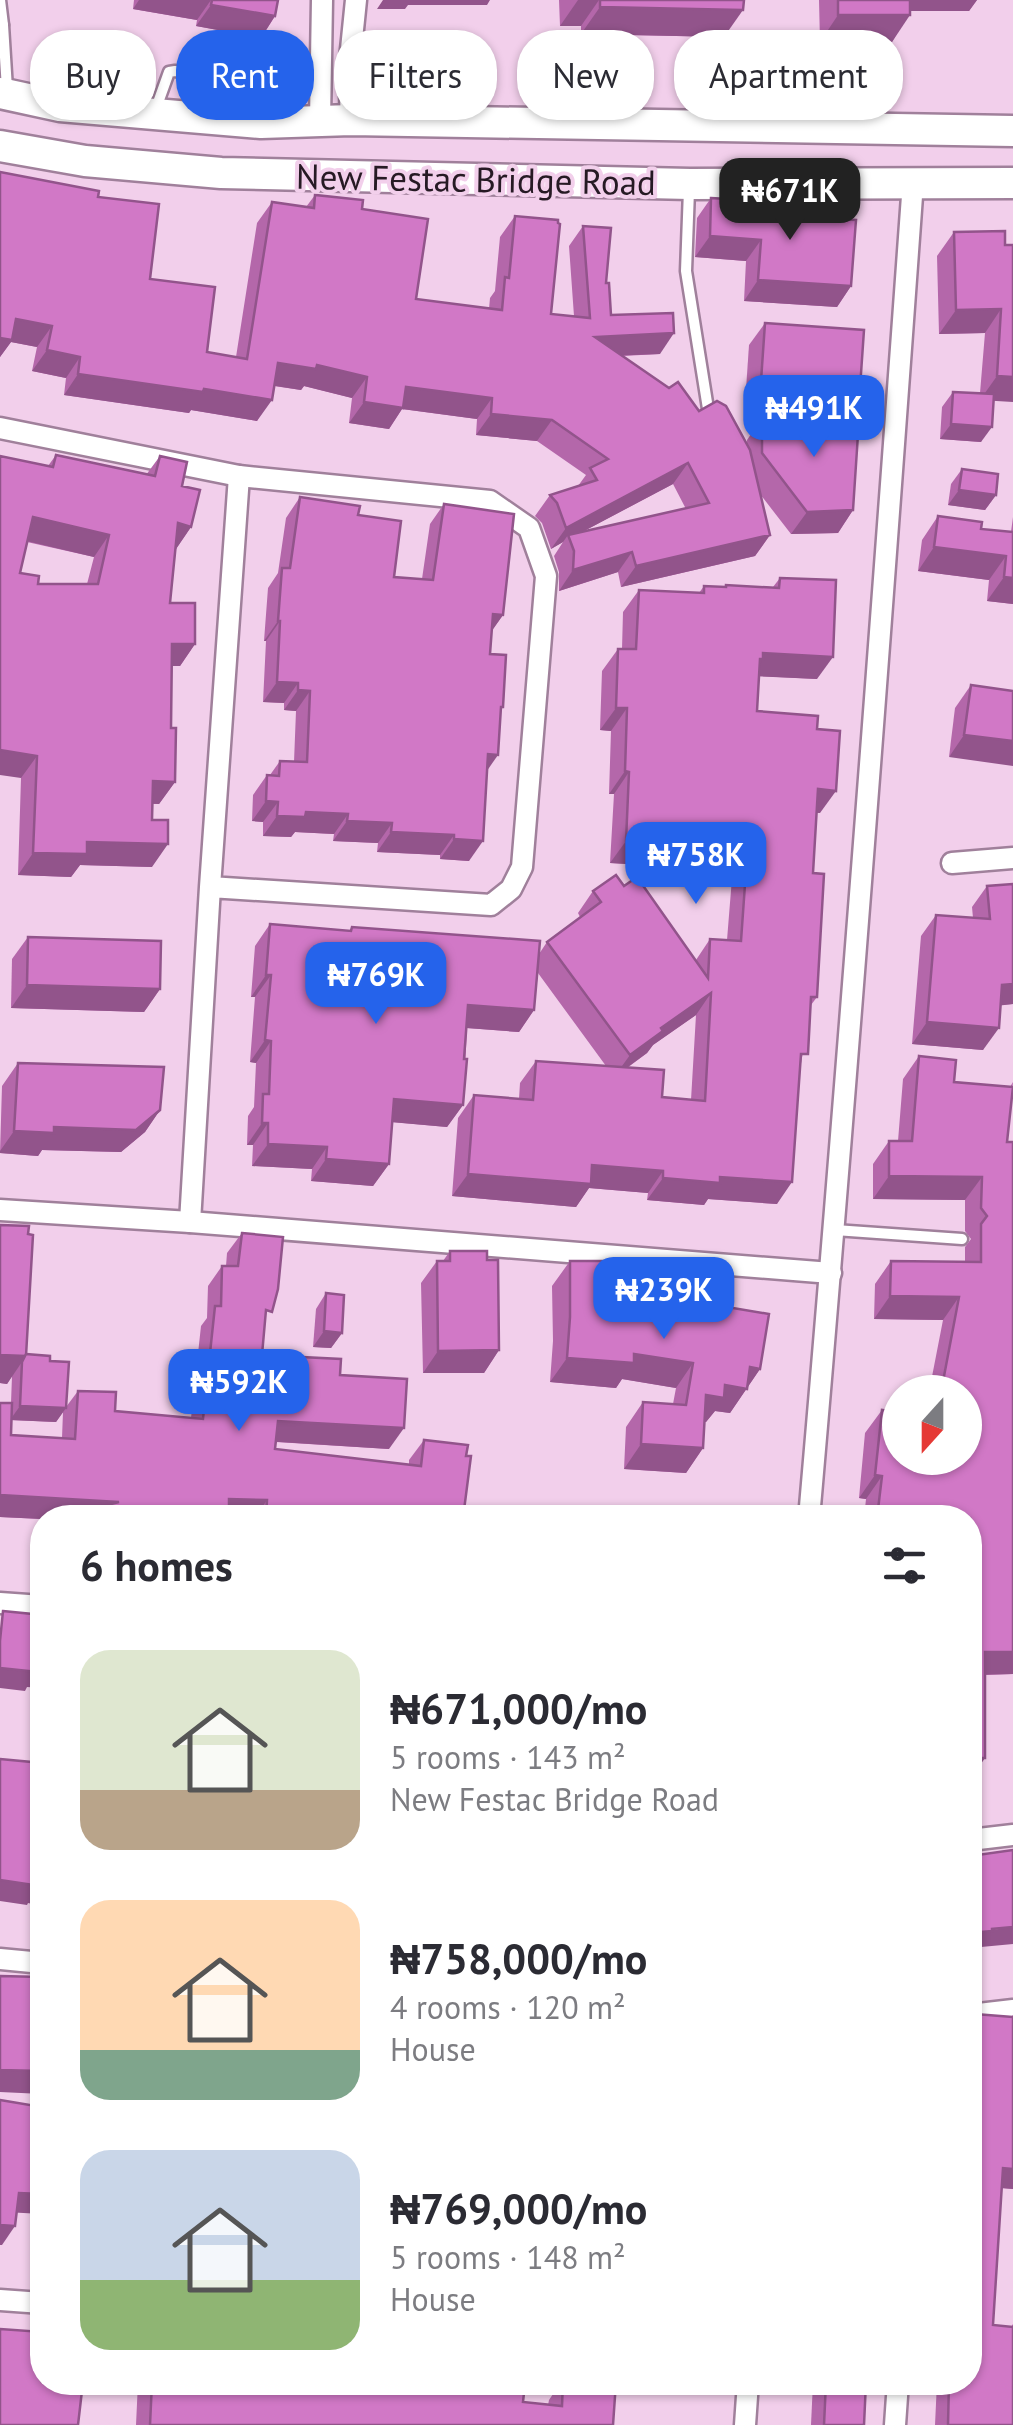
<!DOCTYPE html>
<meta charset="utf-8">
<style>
:root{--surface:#fff;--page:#f2f2f3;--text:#2b2b33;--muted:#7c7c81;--accent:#2563eb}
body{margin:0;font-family:"PT Sans",sans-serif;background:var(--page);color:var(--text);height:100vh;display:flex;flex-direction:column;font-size:38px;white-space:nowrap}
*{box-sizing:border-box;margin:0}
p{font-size:32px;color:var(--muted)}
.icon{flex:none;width:55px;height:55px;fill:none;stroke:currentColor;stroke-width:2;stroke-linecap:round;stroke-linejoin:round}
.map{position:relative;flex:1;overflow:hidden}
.sheet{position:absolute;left:30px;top:1505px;width:952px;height:890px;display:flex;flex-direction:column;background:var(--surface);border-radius:40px;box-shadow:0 2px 8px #0004}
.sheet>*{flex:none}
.top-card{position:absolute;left:30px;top:30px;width:955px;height:90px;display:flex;gap:20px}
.needle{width:65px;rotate:201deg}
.controls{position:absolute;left:882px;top:1375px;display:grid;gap:20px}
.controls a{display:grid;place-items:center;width:100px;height:100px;border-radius:50%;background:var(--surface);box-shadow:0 2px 8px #0004;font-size:50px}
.price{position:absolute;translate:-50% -85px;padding:0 22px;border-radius:20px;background:var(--accent);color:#fff;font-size:32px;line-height:65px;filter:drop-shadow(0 2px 5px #0008)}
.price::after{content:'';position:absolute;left:50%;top:60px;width:30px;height:22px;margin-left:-15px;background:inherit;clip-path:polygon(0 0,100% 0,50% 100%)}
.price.selected{background:#222;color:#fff}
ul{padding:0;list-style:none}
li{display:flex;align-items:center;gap:30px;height:250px;padding:0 50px}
li span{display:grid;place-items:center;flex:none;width:280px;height:200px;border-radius:30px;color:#555}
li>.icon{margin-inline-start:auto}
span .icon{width:120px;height:120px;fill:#fffc;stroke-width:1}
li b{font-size:42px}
h2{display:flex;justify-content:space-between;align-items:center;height:120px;padding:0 50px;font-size:42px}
.pill{padding:0 35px;border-radius:40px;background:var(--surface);box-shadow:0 2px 8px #0004;font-size:35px;line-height:90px}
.pill.selected{background:var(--accent);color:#fff}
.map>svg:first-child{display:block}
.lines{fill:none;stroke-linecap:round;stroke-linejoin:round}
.lane-casing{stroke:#a0809b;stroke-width:15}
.street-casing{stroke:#a0809b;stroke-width:25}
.secondary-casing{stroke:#a0809b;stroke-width:35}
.lane{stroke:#fff;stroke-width:10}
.street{stroke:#fff;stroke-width:20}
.secondary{stroke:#fff;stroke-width:30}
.wall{fill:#b467aa;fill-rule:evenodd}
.shaded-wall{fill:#92548b}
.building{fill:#d178c6;stroke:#92548b;stroke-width:2.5;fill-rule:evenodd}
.labels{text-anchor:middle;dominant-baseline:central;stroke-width:8;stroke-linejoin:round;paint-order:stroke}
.street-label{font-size:35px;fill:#261a24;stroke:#f2cfeb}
</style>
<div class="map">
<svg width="1013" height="2425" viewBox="0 0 1013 2425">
<rect width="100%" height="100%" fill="#f2cfeb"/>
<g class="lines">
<defs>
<g id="lane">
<path d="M0,0L3,25"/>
<path d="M0,25H3L7,89"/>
<path d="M155,111L169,72L175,71L258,81L260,117"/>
<path d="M689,190L686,271L709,415"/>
<path d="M835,1230L962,1239"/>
</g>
<g id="street">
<path d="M320,120L322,0"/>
<path d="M351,120L349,69L356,0"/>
<path d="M0,428L239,476"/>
<path d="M952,863L1013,858"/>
<path d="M0,1210L190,1222L831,1273"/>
<path d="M190,1222L210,887L239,476L490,501L529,528L546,576L522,867L511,889L491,905L210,887"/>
<path d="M809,1518C848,1073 881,628 913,182"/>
<path d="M0,1603L42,1606"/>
<path d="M970,1840L1013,1835"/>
<path d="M0,1959L42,1963"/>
<path d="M970,2015L1013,2010"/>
<path d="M0,2300L42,2303"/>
<path d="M745,2425L748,2382"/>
<path d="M895,2425L898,2382"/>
</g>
<g id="secondary">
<path d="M0,93L60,106L261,123L351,120L1013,131"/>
<path d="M0,146L85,161L221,173L690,184L1013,183"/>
</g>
</defs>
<!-- lane casing -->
<use href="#lane" class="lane-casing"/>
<!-- street casing -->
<use href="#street" class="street-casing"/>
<!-- secondary casing -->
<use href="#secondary" class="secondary-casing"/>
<!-- lane -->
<use href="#lane" class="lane"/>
<!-- street -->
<use href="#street" class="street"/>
<!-- secondary -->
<use href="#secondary" class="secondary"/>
</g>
<!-- wall -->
<g class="wall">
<path d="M134,0H278L275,16L261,38L196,26L197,20L133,9Z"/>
<path d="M559,0H744L724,37L581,34V26H560Z"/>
<path d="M819,0H977L969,11H910L892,42H820Z"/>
<path d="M0,172L98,197L150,279L207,352L236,357L257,223L272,202L306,207L315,195L362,209L416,299L489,309L490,298L495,291L500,237L515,216L551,314L574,316L569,246L583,226L606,283L611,315L660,354L622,356L747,444V440L762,418L853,510L838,533L791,534L760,494L770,535L755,556L621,587L618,572L559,591V572L554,556L563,542L551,549L542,523L535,516L550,495L578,486L586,475L537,441L476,435L477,419L402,409L389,429L349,423L352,398L304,386L301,390L274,386L257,421L191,410L189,413L64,395L66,378L32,371L37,347L11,342L0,357ZM673,484L686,509L582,532Z"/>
<path d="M711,198L760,214L851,286L837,307L744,301L746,261L695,257L697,218Z"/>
<path d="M954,232L1005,245H1013L994,400L981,442L940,439L942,407L953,392L980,393L985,333L939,334L937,256Z"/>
<path d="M765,323L844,410L745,404L749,345Z"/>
<path d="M56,455L146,475L160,456L182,486L191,527L176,549L170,603L195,644L180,666H172L171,728L175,782L159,804H152V867L80,865L71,877L18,875L21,778L0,456L48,466ZM27,542L94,557L87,584H38L20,573Z"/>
<path d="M962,469L996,495L985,510L948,505L951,484Z"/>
<path d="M300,497L358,515L394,577L422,579L430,524L444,504L503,615L492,630L490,654L503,707L500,712L487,771L469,861L440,859V855L377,852L378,843L333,841L334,834L295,832L291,837L263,836V822L252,821L253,795L267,775H270L280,761L294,762L296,711L284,710V703L263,702L266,641H264L268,588L278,573L286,518Z"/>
<path d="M938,516L981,529L1011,532L1013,517V604L987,601L989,580L918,571L922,540Z"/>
<path d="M780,578L817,679L759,676L757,711L817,729L820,813H817L813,873L817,997L811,1005L777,1204L708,1199L704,1205L647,1200L648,1193L589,1188L576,1207L452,1196L458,1118L474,1095L519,1099L520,1083L536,1061L606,1066L538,973L534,1010L519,1032L467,1028L463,1105L447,1127L392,1122L389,1164L373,1186L311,1181L312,1169L252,1166L253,1145H247L248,1116L254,1107L256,1063L250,1062L255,997H251L255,946L270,924L349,931L352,927L539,954L547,942L580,917L578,913L593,891L624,886L696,960L710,939L727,940L732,878H729V870L610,863L614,794H609L611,731L600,730L602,671L618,649H622L623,612L639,590L699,593L704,586L725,587L726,585L773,587ZM696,1015L691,1100L662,1097L627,1068L647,1053L653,1045Z"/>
<path d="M971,685L1013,691L949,757L955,708Z"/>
<path d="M1013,884V1004L1001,1005L983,1050L912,1044L921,936L936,915L973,918L972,907L987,886Z"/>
<path d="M28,937L160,989L144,1012L11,1008L12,959Z"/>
<path d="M919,1056L954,1082L1010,1087L1013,1082L1007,1142H1013V1674L985,1675L970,1518H864L866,1499L859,1498L865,1433L882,1410L900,1458L965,1392H929L943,1320L874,1319L875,1284L891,1261L965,1262V1247L971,1239L965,1231V1200L873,1199V1164L889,1141H898L903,1079Z"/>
<path d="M18,1063L160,1110L145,1132L121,1152L42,1150L38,1156L0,1153L2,1086Z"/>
<path d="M0,1225L26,1354L50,1361L66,1407L78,1391L115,1411L191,1418L201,1326L207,1318L208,1286L222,1266H226L227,1253L242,1233L265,1321L262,1355L340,1375L389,1449L276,1442L275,1449L409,1465V1460L424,1440L466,1456L463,1518H42V1519L0,1517V1403H11L12,1376L7,1384L0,1383ZM63,1412L62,1438L11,1435V1420L56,1422Z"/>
<path d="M450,1251L487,1260L499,1350L484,1373H423L421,1283L437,1261H443Z"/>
<path d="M570,1261L641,1304L678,1310L695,1285L721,1306L760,1369L730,1413L715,1411L706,1422H705L703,1448L686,1473L624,1469L626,1427L643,1402L673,1404L676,1388L622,1379L616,1388L550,1382L553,1341L552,1286Z"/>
<path d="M326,1293L342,1333L331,1348L313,1347L316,1309Z"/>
<path d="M975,2014L1011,2017L1013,2015V2189L1001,2188L993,2325L1011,2327L1013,2324V2425H935L937,2382H970V2020Z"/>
<path d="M138,2382H486V2391L523,2402L548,2405L549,2400L561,2382H616L613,2425H136Z"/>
<path d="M813,2382H866L864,2425H811Z"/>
</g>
<!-- shaded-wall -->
<g class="shaded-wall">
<path d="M139,0H211L197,20L133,9Z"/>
<path d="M383,0H490L487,5H408L405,9H377Z"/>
<path d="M578,0H599L581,26H560Z"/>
<path d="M899,0H977L969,11H891Z"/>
<path d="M211,5L275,16L261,38L196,26Z"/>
<path d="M600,7L743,10L724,37L581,34Z"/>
<path d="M838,15H910L892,42H820Z"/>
<path d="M710,236L761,240L746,261L695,257Z"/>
<path d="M758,280L851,286L837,307L744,301Z"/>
<path d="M1001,309L985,333L939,334L956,310Z"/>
<path d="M16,319L52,326L37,347L11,342L0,357V338Z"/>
<path d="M674,333L660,354L581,357L595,337Z"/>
<path d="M47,350L80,357L66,378L32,371Z"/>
<path d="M278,363L317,365L367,377L352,398L304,386L301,390L263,384Z"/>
<path d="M78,374L204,389L272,400L257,421L191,410L189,413L64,395Z"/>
<path d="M997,376L1013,377V402L980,400Z"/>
<path d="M761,381L860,388L844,410L745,404Z"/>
<path d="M406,387L492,398L477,419L402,409L389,429L349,423L364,402Z"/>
<path d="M491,414L552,420L537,441L476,435Z"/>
<path d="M951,424L992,427L981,442L940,439Z"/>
<path d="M688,463L673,484L569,539L568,535L563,542L551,549L566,528Z"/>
<path d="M959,490L996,495L985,510L948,505Z"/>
<path d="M853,510L838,533L791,534L807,512Z"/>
<path d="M33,517L109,535L94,557L18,539Z"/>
<path d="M178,523L191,527L176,549Z"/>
<path d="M770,535L755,556L621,587L636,566Z"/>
<path d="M934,547L1006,556L989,580L918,571Z"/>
<path d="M632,552L618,572L559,591L573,570Z"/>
<path d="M1004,577L1013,578V604L987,601Z"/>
<path d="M493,614L503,615L489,635Z"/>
<path d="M278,621H280L266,641H264Z"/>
<path d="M172,644H195L180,666H156Z"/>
<path d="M763,653L833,657L817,679L751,676Z"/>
<path d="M277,682L298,683L284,703L263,702Z"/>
<path d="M298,690L310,691L296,711L284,710Z"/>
<path d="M616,708H627L611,731L600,730Z"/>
<path d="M964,735L1013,741V766L949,757Z"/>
<path d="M0,750L37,756L21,778L0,775Z"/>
<path d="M488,754L498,755L484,775Z"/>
<path d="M625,771L629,772L614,794H609Z"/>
<path d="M153,781L175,782L159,804L137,803Z"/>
<path d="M818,789L836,791L820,813L802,812Z"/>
<path d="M266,801L278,802L263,822L252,821Z"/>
<path d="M306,812L348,814L334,834L295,832L291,837L263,836L277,816Z"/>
<path d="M347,821L392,823L378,843L333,841Z"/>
<path d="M391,832L454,835L440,855L377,852Z"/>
<path d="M454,839L483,841L469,861L440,859Z"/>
<path d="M626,841L745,848L729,870L610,863Z"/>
<path d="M87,842L168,844L152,867L80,865L71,877L18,875L33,853Z"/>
<path d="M744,856H747L732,878H729Z"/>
<path d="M266,975H271L255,997H251Z"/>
<path d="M1013,984V1004L987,1007L1002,985Z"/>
<path d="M27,985L160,989L144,1012L11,1008Z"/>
<path d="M711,993L696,1015L653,1045L647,1053L614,1077L630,1055L661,1028Z"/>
<path d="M468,1005L534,1010L519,1032L453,1027Z"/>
<path d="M927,1022L999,1028L983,1050L912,1044Z"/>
<path d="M265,1040L271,1041L256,1063L250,1062Z"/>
<path d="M394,1099L463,1105L447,1127L379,1121Z"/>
<path d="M160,1110L145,1132L121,1152L42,1150L38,1156L0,1153V1151L14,1131L54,1127Z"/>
<path d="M262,1123H268L253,1145H247Z"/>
<path d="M268,1144L327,1147L312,1169L252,1166Z"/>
<path d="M326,1159L389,1164L373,1186L311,1181Z"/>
<path d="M592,1165L663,1171L648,1193L589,1188L576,1207L452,1196L468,1174Z"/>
<path d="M889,1176L982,1177L965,1200L873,1199Z"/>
<path d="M720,1177L792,1182L777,1204L708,1199L704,1205L647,1200L663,1178Z"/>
<path d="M890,1296L959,1297L943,1320L874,1319Z"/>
<path d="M324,1331L342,1333L331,1348L313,1347Z"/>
<path d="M499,1350L484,1373H423L438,1351Z"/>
<path d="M634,1354L693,1363L676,1388L622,1379L616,1388L550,1382L567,1358Z"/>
<path d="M0,1355L26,1356L7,1384L0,1383Z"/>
<path d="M750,1367L760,1369L730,1413L715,1411L706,1422L689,1420L706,1395L725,1385Z"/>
<path d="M20,1406L66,1408L56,1422L10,1420Z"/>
<path d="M278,1421L404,1428L389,1449L264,1441Z"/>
<path d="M641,1444L703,1448L686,1473L624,1469Z"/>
<path d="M875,1475L882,1476L866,1499L859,1498Z"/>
<path d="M0,1495L119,1502L79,1512L75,1518H42V1519L0,1517Z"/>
<path d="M229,1499L267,1500L255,1518H216Z"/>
<path d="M985,1652H1013V1674L970,1675Z"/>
<path d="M0,1668L42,1669V1688L27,1687L25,1691L0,1688Z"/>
<path d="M970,1758H985L970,1780Z"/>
<path d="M0,1880L42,1884V1906L28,1903L27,1905L0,1901Z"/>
<path d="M1013,1927V1944L981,1947L979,1949H970V1933Z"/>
<path d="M0,2070L42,2071V2094L0,2092Z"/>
<path d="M1003,2168L1013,2169V2189L990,2187Z"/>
<path d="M19,2193L42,2194V2214L5,2212Z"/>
<path d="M0,2225L15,2226L2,2245H0Z"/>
</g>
<!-- building -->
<g class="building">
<path d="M212,0H278L275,16L211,5Z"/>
<path d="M600,0H744L743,10L600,7Z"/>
<rect x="838" y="0" width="72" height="15"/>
<path d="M0,172L99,191L98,197L159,204L150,279L215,287L207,352L247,359L272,202L314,208L315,195L363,200L362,209L428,219L416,299L502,310L505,277L509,278L515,216L558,220V223L560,224L551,314L590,318L583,226L611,228L606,283H609L611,315L673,313L674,333L595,337L669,388L678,382L699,411L717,401L726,406L750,450L770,535L636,566L632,552L573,570L574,551L568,535L709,503L688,463L566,528L557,503L550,495L597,480L590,468L608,459L552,420L491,414L492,398L406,387L403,408L364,402L367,377L317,365L316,369L278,363L272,400L204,389L203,392L78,374L80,357L47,350L52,326L16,319L12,340L0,338Z"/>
<path d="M711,198L761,201L760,214L856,220L851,286L758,280L761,240L710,236Z"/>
<path d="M1005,231V245H1013V377L997,376L1001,309L956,310L954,232Z"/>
<path d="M765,323L864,330L860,388L761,381Z"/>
<path d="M953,392L994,394L992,427L951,424Z"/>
<path d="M762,418L859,419L853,510L807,512L762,453Z"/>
<path d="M56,455L155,476L160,456L187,462L182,486L200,490L191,527L178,523L170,603H195V644H172L171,728H176L175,782L153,781L152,820H168V844L87,842V854L33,853L37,756L0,750V456L53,467ZM33,517L109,535L98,584H38L39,576L20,573Z"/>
<path d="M962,469L998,474L996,495L959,490Z"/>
<path d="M300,497L360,506L358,515L401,521L394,577L433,580L444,504L514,514L503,615L493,614L490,654L506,655L503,707H501L498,755L488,754L483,841L454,839V835L391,832L392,823L347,821L348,814L306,812L305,817L277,816L278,802L266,801L267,775L279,776L280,761L307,762L310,691L298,690V683L277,682L280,621H278L282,568H290Z"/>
<path d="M938,516L982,522L981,529L1013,532V578L1004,577L1006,556L934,547Z"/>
<path d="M780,578L836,580L833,657L763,653V659H760L757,711L818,716L817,729L840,731L836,791L818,789L813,873L824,874L817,997H811L808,1054H801L792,1182L720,1177V1183L663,1178V1171L592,1165L591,1184L468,1174L474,1095L533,1100L536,1061L664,1070L662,1097L705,1101L711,993L661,1028L663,1031L630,1055L547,942L601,902L593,891L616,875L624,886L637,877L708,978L710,939L741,941L747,856H744L745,848L626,841L629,772L625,771L627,708H616L618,649H636L639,590L704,593V586L726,587V585L779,588Z"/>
<path d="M971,685L1013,691V741L964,735Z"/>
<path d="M1013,884V984L1002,985L999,1028L927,1022L936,915L990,919L987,886Z"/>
<path d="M270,924L351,931L352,927L540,941L534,1010L468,1005L464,1059H467L463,1105L394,1099L389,1164L326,1159L327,1147L268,1144V1123H262L263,1094H269L271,1041L265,1040L271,975H266Z"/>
<path d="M28,937L161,941L160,989L27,985Z"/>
<path d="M919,1056L956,1060L954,1082L1013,1087L1007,1142H1013V1652H985V1758H970V1518H877L882,1476L875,1475L882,1410L900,1412V1458H965V1392H941L959,1297L890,1296L891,1261L981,1262V1224L987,1216L981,1208L982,1177L889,1176V1141H912Z"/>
<path d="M18,1063L164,1067L160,1110L136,1130L54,1127V1133L14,1131Z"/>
<path d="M0,1225L29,1226L28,1234L33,1235L26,1356L0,1355Z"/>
<path d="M242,1233L283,1237L278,1289L272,1312L266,1310L262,1355L341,1359L340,1375L407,1379L404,1428L278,1421L275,1449L421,1466L424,1440L468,1445L466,1456H471L463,1518H266L267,1500L229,1499V1518H79V1512L119,1502L0,1495V1403H12L11,1435L75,1439L78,1391L116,1392L115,1411L203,1419L215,1306H221L222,1266H238Z"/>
<path d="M450,1251H487V1260H498L499,1350L438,1351L437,1261H450Z"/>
<path d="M570,1261H641V1304L690,1312L695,1285L724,1290L721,1306L769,1314L760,1369L750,1367L747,1389L725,1385L724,1398L706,1395L703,1448L641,1444L643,1402L686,1405L693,1363L634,1354V1363L567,1358L570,1317Z"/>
<path d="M326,1293L344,1295L342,1333L324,1331Z"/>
<path d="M26,1354L50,1356V1361L69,1362L66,1408L20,1406L22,1362Z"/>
<path d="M3,1611L42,1615V1669L38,1668V1672L0,1668V1641Z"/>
<path d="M0,1759L42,1763V1884L41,1883L40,1886L0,1880Z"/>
<path d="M1013,1850V1927L992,1929V1931L970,1933V1856Z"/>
<path d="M0,1976L42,1977V2071L0,2070Z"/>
<path d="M975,2014L1013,2017V2169L1003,2168L993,2325L1013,2327V2425H948L949,2382H970V2077Z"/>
<path d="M0,2100L42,2107V2194L19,2193L15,2226L0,2225Z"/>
<path d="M42,2326V2382H83L78,2425H0V2329L42,2332Z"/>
<path d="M152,2382H486V2391L524,2393L523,2402L562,2406L563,2382H616L613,2425H150Z"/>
<path d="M826,2382H866L864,2425H824Z"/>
</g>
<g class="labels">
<!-- street labels -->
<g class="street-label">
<text transform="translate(476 179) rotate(1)">New Festac Bridge Road</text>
</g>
</g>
</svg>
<div class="controls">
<a><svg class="needle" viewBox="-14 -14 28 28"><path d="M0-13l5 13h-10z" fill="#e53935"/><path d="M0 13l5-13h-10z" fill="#7c7c81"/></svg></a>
</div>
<b class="price selected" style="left:790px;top:243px">₦671K</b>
<b class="price" style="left:814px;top:460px">₦491K</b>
<b class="price" style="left:696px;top:907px">₦758K</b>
<b class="price" style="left:376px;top:1027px">₦769K</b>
<b class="price" style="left:664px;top:1342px">₦239K</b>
<b class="price" style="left:239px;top:1434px">₦592K</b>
<div class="top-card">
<a class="pill">Buy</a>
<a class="pill selected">Rent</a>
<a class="pill">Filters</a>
<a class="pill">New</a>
<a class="pill">Apartment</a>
</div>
<section class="sheet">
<h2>6 homes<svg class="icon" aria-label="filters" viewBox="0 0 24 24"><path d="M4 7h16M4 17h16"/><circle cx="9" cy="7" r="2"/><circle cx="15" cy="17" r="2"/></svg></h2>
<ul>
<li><span style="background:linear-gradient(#dfe7d0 70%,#b9a48a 0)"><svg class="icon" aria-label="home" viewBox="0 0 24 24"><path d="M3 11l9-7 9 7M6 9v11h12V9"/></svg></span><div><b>₦671,000/mo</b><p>5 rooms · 143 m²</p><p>New Festac Bridge Road</p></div></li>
<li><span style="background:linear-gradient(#ffd9b3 75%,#7fa58c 0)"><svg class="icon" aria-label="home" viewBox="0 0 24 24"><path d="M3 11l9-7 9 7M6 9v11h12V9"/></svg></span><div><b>₦758,000/mo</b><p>4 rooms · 120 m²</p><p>House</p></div></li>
<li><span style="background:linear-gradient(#c9d6e8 65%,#8fb573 0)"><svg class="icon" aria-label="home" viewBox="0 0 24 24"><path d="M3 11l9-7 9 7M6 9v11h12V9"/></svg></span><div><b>₦769,000/mo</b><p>5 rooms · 148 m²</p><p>House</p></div></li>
</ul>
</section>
</div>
